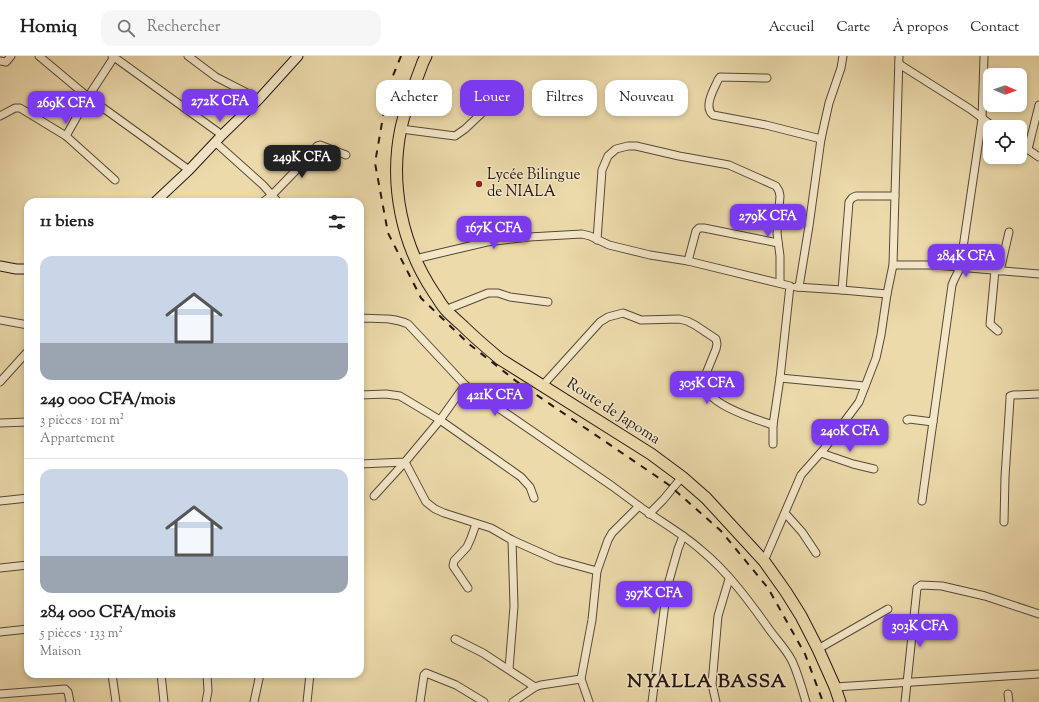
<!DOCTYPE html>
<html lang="fr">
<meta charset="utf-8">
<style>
:root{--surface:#fff;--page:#f6f6f6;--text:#202124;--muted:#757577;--line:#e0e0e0;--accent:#7c3aed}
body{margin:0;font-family:"Sorts Mill Goudy",serif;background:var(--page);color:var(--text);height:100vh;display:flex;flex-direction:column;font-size:15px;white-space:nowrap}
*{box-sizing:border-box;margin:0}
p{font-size:13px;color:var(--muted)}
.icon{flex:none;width:22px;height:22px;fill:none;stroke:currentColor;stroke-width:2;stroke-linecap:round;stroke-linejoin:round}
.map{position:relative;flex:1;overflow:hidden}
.details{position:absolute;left:24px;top:142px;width:340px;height:480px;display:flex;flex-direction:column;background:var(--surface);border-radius:12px;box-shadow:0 2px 6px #0003}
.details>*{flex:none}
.hud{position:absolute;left:376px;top:24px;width:380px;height:36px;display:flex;gap:8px}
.needle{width:26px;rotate:92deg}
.fabs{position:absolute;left:983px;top:12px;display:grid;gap:8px}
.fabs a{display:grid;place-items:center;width:44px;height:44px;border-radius:8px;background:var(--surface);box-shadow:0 2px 6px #0003;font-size:20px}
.price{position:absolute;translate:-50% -34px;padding:0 9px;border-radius:8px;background:var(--accent);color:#fff;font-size:13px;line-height:26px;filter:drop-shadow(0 1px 2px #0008)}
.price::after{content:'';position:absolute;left:50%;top:24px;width:12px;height:9px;margin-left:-6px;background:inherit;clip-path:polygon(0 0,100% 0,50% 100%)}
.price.on{background:#222;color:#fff}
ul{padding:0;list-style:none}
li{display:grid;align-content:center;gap:8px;height:212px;padding:0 16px}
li+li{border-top:1px solid var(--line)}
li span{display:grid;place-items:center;height:124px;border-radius:12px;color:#555}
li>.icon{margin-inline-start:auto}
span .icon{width:72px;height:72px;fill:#fffc;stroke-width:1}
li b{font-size:17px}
h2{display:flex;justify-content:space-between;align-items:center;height:48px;padding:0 16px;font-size:17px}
.tag{padding:0 14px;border-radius:12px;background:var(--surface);box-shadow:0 2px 6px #0003;font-size:14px;line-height:36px}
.tag.on{background:var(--accent);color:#fff}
header{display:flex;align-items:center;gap:24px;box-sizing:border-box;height:56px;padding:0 20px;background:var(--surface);border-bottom:1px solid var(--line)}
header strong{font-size:19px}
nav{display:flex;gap:22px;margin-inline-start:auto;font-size:14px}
.search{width:280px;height:36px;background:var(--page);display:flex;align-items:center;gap:10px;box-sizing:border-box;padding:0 14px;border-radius:12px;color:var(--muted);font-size:15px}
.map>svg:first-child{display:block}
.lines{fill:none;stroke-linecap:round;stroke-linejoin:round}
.street-casing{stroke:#564838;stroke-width:9}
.secondary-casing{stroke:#241712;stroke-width:11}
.primary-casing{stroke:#241712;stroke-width:13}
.street{stroke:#f3e7c8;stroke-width:7}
.secondary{stroke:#f3e7c8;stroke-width:9}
.primary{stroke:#ecdaab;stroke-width:11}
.rail{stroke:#241712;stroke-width:2;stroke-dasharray:7 7;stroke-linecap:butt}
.poi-dot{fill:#8f2418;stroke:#f3e7c8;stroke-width:1.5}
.labels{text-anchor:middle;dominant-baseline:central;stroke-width:3;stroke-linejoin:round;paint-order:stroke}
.poi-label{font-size:15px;fill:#241712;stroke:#f3e7c8;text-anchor:start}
.street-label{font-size:15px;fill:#241712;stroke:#f3e7c8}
.district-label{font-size:19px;font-weight:bold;letter-spacing:1px;fill:#241712;stroke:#f3e7c8}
</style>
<header>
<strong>Homiq</strong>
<div class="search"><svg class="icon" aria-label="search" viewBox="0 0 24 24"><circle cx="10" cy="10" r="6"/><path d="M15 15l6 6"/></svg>Rechercher</div>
<nav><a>Accueil</a><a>Carte</a><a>À propos</a><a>Contact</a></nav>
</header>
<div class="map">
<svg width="1039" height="646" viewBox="0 0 1039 646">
<rect width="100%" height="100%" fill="#ecdaab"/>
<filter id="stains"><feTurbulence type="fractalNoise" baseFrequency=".005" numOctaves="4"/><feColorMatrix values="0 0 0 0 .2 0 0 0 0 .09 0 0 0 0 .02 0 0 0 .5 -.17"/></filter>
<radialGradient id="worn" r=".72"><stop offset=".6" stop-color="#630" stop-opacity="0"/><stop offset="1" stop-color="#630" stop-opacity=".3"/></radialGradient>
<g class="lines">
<defs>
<g id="street">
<path d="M39,0L88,41L114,1L112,0"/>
<path d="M115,0L114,1L222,79"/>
<path d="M188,0L216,21L259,43"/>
<path d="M0,5L6,6L11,0"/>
<path d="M899,8L970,53L994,71"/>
<path d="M767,22L720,21L718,24C714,33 703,51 713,59L766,69L821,83"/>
<path d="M0,60L15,52H20L66,80L115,124"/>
<path d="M401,73L455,80L465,73L484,55"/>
<path d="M66,80L88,41L189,114"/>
<path d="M215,86L263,129L278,146"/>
<path d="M1020,88L1039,101"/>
<path d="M1028,93L1039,49"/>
<path d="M263,146L272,139L303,107L317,90L320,89L346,99"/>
<path d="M597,184L602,114L608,100L616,93L628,90H636L679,100L729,109L776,130L779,135L780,140L777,177L780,200V227"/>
<path d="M415,203L487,186L529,181L582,178L590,180L609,189L650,199L688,205L790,230L780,322L773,369V388"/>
<path d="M688,205L696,175L699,172H704L778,187"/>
<path d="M893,209H935L1039,218"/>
<path d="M995,214L990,268L998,275"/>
<path d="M1000,215L1009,176"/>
<path d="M796,231L842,234L887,238"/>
<path d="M799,231L809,170L821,83L829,47L841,12L843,0"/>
<path d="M842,234L849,146L852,142L856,140H895"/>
<path d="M445,254L488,237H498L510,241L548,246"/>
<path d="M360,262C376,263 393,261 408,268L465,329L612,430L639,450"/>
<path d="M0,264L28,269"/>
<path d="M780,322L865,330"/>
<path d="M0,326L28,295"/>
<path d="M543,329L600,266L608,261L623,257L641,264L679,263L687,265L695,269L716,283L717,288L716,293L703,325C704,348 755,363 773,369"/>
<path d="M360,339L386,338L400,340L440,364L521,421L530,431L534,442"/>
<path d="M907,364L909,363L933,366"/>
<path d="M0,367L28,366"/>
<path d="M821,397L853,408L874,413"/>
<path d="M360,408L405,406L440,364L465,329"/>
<path d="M374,440L405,406L426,446L435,453L444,457L491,472L512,484L557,504L597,515L592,564L581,623L541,629L535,631L513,646"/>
<path d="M0,445L28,442"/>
<path d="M922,445L952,229L954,224L960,212L982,63L984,0"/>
<path d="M785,457L802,476L816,497"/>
<path d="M649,458L663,444L682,421"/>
<path d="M1004,466L1005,421L1010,343V340L1013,339L1039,338"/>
<path d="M764,505L801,419L824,393L859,346L876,302L881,279L887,238L893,209L899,0"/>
<path d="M0,512L28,509"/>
<path d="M597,515L608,484L612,477L639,450C659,465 682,477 701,494C728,516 749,545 769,573C776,583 785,592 791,603C797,614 802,633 806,646"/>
<path d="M468,532L453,510L454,505L467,491L471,482L476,468"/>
<path d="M0,576L28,573"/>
<path d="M455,583L483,597L535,631"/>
<path d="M818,593L888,553"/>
<path d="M509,613L514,550L512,484"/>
<path d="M112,618L116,646"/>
<path d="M161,618L164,646"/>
<path d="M581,623L589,646"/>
<path d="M835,631L1039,618"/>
<path d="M0,638L65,633L68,636L70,646"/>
<path d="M1008,638L1009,646"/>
<path d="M206,646L208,635L207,618"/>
<path d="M254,646L260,618"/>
<path d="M307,646L310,618"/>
<path d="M420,646L424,619L426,617L456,629L484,646"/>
<path d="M652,646L667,532L678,493L683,480"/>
<path d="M716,646L712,628L718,560L729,523"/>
<path d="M905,646L917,532L921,529L942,530L985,540L1039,558"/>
</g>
<g id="secondary">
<path d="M155,146L189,114L222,79L259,43L298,0"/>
<path d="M0,210L16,213H28"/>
</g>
<path id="primary" d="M426,0L423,6C415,28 406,49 401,72C389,129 402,189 434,237C438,242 441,249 446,254C451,260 458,265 464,271C475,282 487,292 500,303L651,398L682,421L706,442L764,505L786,536L801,560L818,593L835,631L840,646"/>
</defs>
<!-- street casing -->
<use href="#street" class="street-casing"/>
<!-- secondary casing -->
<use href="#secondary" class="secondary-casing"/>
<!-- primary casing -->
<use href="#primary" class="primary-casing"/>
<!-- street -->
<use href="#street" class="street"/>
<!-- secondary -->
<use href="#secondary" class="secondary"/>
<!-- primary -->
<use href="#primary" class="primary"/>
<!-- rail -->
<path class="rail" d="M401,0L388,32L375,107L388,177L421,242L469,288L516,325L653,418L669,429L721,475L768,532L805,598L823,646"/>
</g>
<!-- markers -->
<circle class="poi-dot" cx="479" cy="128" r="4"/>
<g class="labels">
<!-- poi labels -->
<g class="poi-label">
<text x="487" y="119">Lycée Bilingue<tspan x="487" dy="17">de NIALA</tspan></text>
</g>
<!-- street labels -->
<g class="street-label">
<text transform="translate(613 356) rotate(33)">Route de Japoma</text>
</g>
<!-- district labels -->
<g class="district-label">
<text x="707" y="626">NYALLA BASSA</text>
</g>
</g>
<rect width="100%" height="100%" filter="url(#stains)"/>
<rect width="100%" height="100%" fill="url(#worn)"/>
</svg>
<div class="fabs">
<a><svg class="needle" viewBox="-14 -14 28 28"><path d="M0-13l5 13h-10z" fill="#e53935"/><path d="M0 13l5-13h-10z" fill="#757577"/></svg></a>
<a><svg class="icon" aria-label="locate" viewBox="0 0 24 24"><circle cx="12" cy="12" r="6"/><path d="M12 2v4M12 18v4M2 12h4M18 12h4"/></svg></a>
</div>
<b class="price" style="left:220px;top:67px">272K CFA</b>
<b class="price" style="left:66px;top:69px">269K CFA</b>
<b class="price on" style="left:302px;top:123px">249K CFA</b>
<b class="price" style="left:768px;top:182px">279K CFA</b>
<b class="price" style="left:494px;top:194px">167K CFA</b>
<b class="price" style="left:966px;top:222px">284K CFA</b>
<b class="price" style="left:707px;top:349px">305K CFA</b>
<b class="price" style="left:495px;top:361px">421K CFA</b>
<b class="price" style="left:850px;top:397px">240K CFA</b>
<b class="price" style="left:654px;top:559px">397K CFA</b>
<b class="price" style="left:920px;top:592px">303K CFA</b>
<div class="hud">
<a class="tag">Acheter</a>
<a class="tag on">Louer</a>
<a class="tag">Filtres</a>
<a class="tag">Nouveau</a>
</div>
<section class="details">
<h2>11 biens<svg class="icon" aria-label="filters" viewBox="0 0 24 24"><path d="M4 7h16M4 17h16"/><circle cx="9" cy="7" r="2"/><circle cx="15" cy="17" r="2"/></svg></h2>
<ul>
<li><span style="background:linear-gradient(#c9d6e8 70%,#9aa5b1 0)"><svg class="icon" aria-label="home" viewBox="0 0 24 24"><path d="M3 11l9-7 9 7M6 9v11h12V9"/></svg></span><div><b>249 000 CFA/mois</b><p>3 pièces · 101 m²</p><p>Appartement</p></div></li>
<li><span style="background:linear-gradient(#c9d6e8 70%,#9aa5b1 0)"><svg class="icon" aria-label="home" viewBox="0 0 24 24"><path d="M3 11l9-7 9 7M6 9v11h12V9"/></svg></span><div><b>284 000 CFA/mois</b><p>5 pièces · 133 m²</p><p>Maison</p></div></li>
</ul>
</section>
</div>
